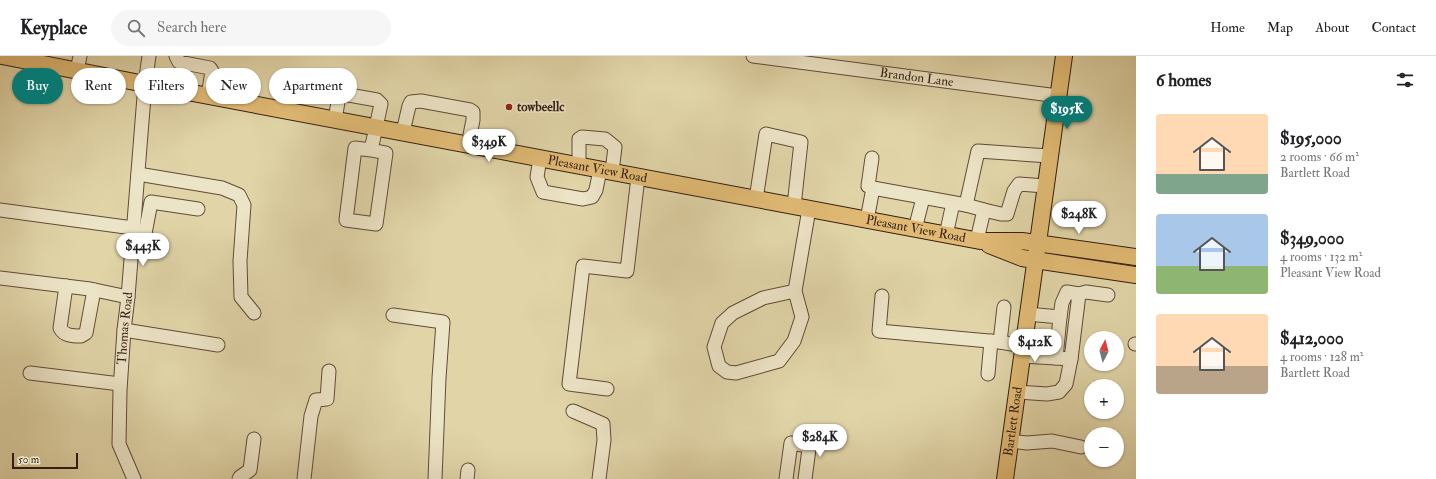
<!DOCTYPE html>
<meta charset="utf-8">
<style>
:root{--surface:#fff;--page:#f6f6f6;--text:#202124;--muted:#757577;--line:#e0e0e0;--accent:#0f766e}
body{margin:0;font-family:"IM FELL Double Pica",serif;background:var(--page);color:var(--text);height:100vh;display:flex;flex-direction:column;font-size:15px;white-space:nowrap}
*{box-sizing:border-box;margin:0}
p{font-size:13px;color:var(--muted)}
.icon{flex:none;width:22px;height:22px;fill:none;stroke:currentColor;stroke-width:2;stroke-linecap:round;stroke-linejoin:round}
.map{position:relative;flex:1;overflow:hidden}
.panel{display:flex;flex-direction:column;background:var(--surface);width:300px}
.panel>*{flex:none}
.hud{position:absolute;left:12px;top:12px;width:380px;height:36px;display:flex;gap:8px}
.needle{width:26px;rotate:6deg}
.controls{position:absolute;left:1084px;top:275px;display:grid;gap:8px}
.controls a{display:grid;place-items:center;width:40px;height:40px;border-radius:50%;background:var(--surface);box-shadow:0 1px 3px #0004;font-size:20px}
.scale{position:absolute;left:12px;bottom:10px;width:66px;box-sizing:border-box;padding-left:4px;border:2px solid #341d12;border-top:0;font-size:11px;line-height:14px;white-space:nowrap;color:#341d12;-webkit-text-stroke:3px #ece4c6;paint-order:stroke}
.price{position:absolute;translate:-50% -34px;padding:0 9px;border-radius:14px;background:#fff;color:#222;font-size:13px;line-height:26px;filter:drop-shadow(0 1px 2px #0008)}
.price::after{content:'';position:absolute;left:50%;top:24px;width:12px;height:9px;margin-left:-6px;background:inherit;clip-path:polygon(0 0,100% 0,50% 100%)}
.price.current{background:var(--accent);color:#fff}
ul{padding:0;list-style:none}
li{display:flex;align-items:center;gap:12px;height:100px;padding:0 20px}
li span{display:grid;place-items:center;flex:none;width:112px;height:80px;border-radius:4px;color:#555}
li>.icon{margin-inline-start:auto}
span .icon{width:48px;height:48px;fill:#fffc;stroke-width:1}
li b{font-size:17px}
h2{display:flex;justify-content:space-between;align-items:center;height:48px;padding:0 20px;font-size:17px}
.pill{padding:0 14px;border-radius:18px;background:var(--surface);box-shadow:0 1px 3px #0004;font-size:14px;line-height:36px}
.pill.current{background:var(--accent);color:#fff}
header{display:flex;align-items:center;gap:24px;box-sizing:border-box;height:56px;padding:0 20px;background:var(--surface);border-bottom:1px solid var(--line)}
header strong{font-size:19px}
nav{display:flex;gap:22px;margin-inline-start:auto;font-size:14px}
.search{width:280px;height:36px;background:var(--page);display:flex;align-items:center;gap:10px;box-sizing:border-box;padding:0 14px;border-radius:22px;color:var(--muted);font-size:15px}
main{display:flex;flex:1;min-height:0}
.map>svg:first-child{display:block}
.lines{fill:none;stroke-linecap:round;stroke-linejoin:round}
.minor-casing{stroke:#5f4b38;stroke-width:15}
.major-casing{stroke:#341d12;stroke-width:18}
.minor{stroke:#ece4c6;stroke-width:13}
.major{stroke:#e0ba74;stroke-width:16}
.poi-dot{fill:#8f2418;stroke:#ece4c6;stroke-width:1.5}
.labels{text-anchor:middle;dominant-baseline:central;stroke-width:3.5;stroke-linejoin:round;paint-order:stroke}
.street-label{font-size:13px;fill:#341d12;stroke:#ece4c6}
.poi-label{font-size:13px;font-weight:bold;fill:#341d12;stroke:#ece4c6;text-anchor:start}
</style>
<header>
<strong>Keyplace</strong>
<div class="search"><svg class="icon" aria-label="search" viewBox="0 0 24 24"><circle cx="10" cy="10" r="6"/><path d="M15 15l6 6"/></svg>Search here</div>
<nav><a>Home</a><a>Map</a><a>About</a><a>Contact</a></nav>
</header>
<main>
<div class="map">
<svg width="1136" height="423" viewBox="0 0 1136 423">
<rect width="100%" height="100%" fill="#e1d5a8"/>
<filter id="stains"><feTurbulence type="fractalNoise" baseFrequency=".005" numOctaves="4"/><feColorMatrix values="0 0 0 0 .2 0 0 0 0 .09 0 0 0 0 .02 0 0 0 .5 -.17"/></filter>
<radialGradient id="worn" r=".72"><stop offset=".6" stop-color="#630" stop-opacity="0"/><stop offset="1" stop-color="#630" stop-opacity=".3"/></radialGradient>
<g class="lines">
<defs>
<g id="minor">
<path d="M176,0L179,6L210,12L212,15L208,40"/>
<path id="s1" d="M753,0L1058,40"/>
<path d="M77,15L80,0"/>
<path d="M335,64L339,40L343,38L377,44L381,48L371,94L355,92L346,164L376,168L386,97L371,94"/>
<path d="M403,76L409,50L411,46L421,45L470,54L473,56V64L468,89"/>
<path d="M540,102L537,121L543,136L583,143L592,141L596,134L600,114"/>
<path d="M579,109V83L582,81L605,83L615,91L612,116"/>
<path d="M138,118L222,132L239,139L244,149L240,205L241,241L254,257"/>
<path d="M873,132L966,149L978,95L1049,100"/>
<path d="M756,143L766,78L801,86L794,150"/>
<path d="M966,149L984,154L977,184"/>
<path d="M0,154L133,172"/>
<path d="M984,154L1001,158H1007L1014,135L1019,128L1045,130"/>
<path d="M867,164L873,132L868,130L872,102"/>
<path d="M915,173L923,142"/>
<path d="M946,179L953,147"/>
<path d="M144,183L151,146L198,153"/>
<path d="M0,222L90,233L128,241"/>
<path d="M66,230L60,272C64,280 73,280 81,280L86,277L94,234"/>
<path d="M795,235L763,242L733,257L722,267L714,291L719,310L727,316L736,317L779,305L794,285L802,261L795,235L809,153"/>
<path d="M1079,238L1086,236L1108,239"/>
<path d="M882,240L879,275L1000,286L1023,290"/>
<path d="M393,259L443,266L439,322L435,423"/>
<path d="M124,274L218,289"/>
<path d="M1000,286L1004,251"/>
<path d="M1135,288H1136"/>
<path d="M1022,300L1056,302L1060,261L1027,258"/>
<path d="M1056,302L1071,303L1079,238L1067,236L1062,247L1060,261"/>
<path d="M30,317L120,328"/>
<path d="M988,318L991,285"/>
<path d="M607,333L569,328L583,210L627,215L638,121"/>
<path d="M1017,336L1047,338L1059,336L1066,328L1071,303"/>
<path d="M573,355L603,368L604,384L599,423"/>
<path d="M1010,385L1027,387L1052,385L1081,391"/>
<path id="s2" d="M134,423L119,388L120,334L124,274L128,241L145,28L149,0"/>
<path d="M239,423L240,421L250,414L254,383"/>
<path d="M304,423L311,360L316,344L327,343L329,315"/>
<path d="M467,423L468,414"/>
<path d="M786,423L791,387L809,390"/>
<path d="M805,423L811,378"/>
</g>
<g id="major">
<path id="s3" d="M2,0L145,28L980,185H1022L1136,201"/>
<path d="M989,189L1022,202L1035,204L1136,219"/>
<path id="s4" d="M1005,423L1064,0"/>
</g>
</defs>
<!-- minor casing -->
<use href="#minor" class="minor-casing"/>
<!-- major casing -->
<use href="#major" class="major-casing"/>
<!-- minor -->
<use href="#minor" class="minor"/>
<!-- major -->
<use href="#major" class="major"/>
</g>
<!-- markers -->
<circle class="poi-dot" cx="509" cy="51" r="4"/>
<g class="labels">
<!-- street labels -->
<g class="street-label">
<text stroke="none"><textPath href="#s1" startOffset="165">Brandon Lane</textPath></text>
<text stroke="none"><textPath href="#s3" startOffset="606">Pleasant View Road</textPath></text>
<text stroke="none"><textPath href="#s3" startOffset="930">Pleasant View Road</textPath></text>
<text stroke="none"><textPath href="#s2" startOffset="154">Thomas Road</textPath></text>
<text stroke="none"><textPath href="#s4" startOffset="58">Bartlett Road</textPath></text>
</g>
<!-- poi labels -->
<g class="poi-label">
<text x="517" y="51">towbeellc</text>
</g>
</g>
<rect width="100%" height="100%" filter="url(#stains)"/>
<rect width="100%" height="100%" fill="url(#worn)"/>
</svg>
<div class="controls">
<a><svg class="needle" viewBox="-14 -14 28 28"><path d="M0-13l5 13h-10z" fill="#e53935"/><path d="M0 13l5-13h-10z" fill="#757577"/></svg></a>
<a>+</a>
<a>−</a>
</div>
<div class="scale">50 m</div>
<b class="price current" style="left:1067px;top:74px">$195K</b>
<b class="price" style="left:489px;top:107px">$349K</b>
<b class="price" style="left:1079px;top:179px">$248K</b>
<b class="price" style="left:143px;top:211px">$443K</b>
<b class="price" style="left:1035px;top:307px">$412K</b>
<b class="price" style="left:820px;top:402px">$284K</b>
<div class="hud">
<a class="pill current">Buy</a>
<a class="pill">Rent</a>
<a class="pill">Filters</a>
<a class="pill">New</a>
<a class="pill">Apartment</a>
</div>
</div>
<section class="panel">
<h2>6 homes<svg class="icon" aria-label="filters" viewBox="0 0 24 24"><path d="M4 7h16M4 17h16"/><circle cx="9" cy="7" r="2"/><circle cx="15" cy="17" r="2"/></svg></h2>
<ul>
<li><span style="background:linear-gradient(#ffd9b3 75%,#7fa58c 0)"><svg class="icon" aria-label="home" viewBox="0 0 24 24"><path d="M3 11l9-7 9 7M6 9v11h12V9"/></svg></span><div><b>$195,000</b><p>2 rooms · 66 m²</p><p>Bartlett Road</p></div></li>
<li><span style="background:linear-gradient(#a9c7e8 65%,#8fb573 0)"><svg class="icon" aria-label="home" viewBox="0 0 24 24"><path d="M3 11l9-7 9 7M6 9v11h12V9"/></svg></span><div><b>$349,000</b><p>4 rooms · 132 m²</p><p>Pleasant View Road</p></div></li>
<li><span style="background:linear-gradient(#ffd9b3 65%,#b9a48a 0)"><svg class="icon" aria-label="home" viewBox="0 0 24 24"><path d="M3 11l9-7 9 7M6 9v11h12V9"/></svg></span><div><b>$412,000</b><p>4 rooms · 128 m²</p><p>Bartlett Road</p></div></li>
</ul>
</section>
</main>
